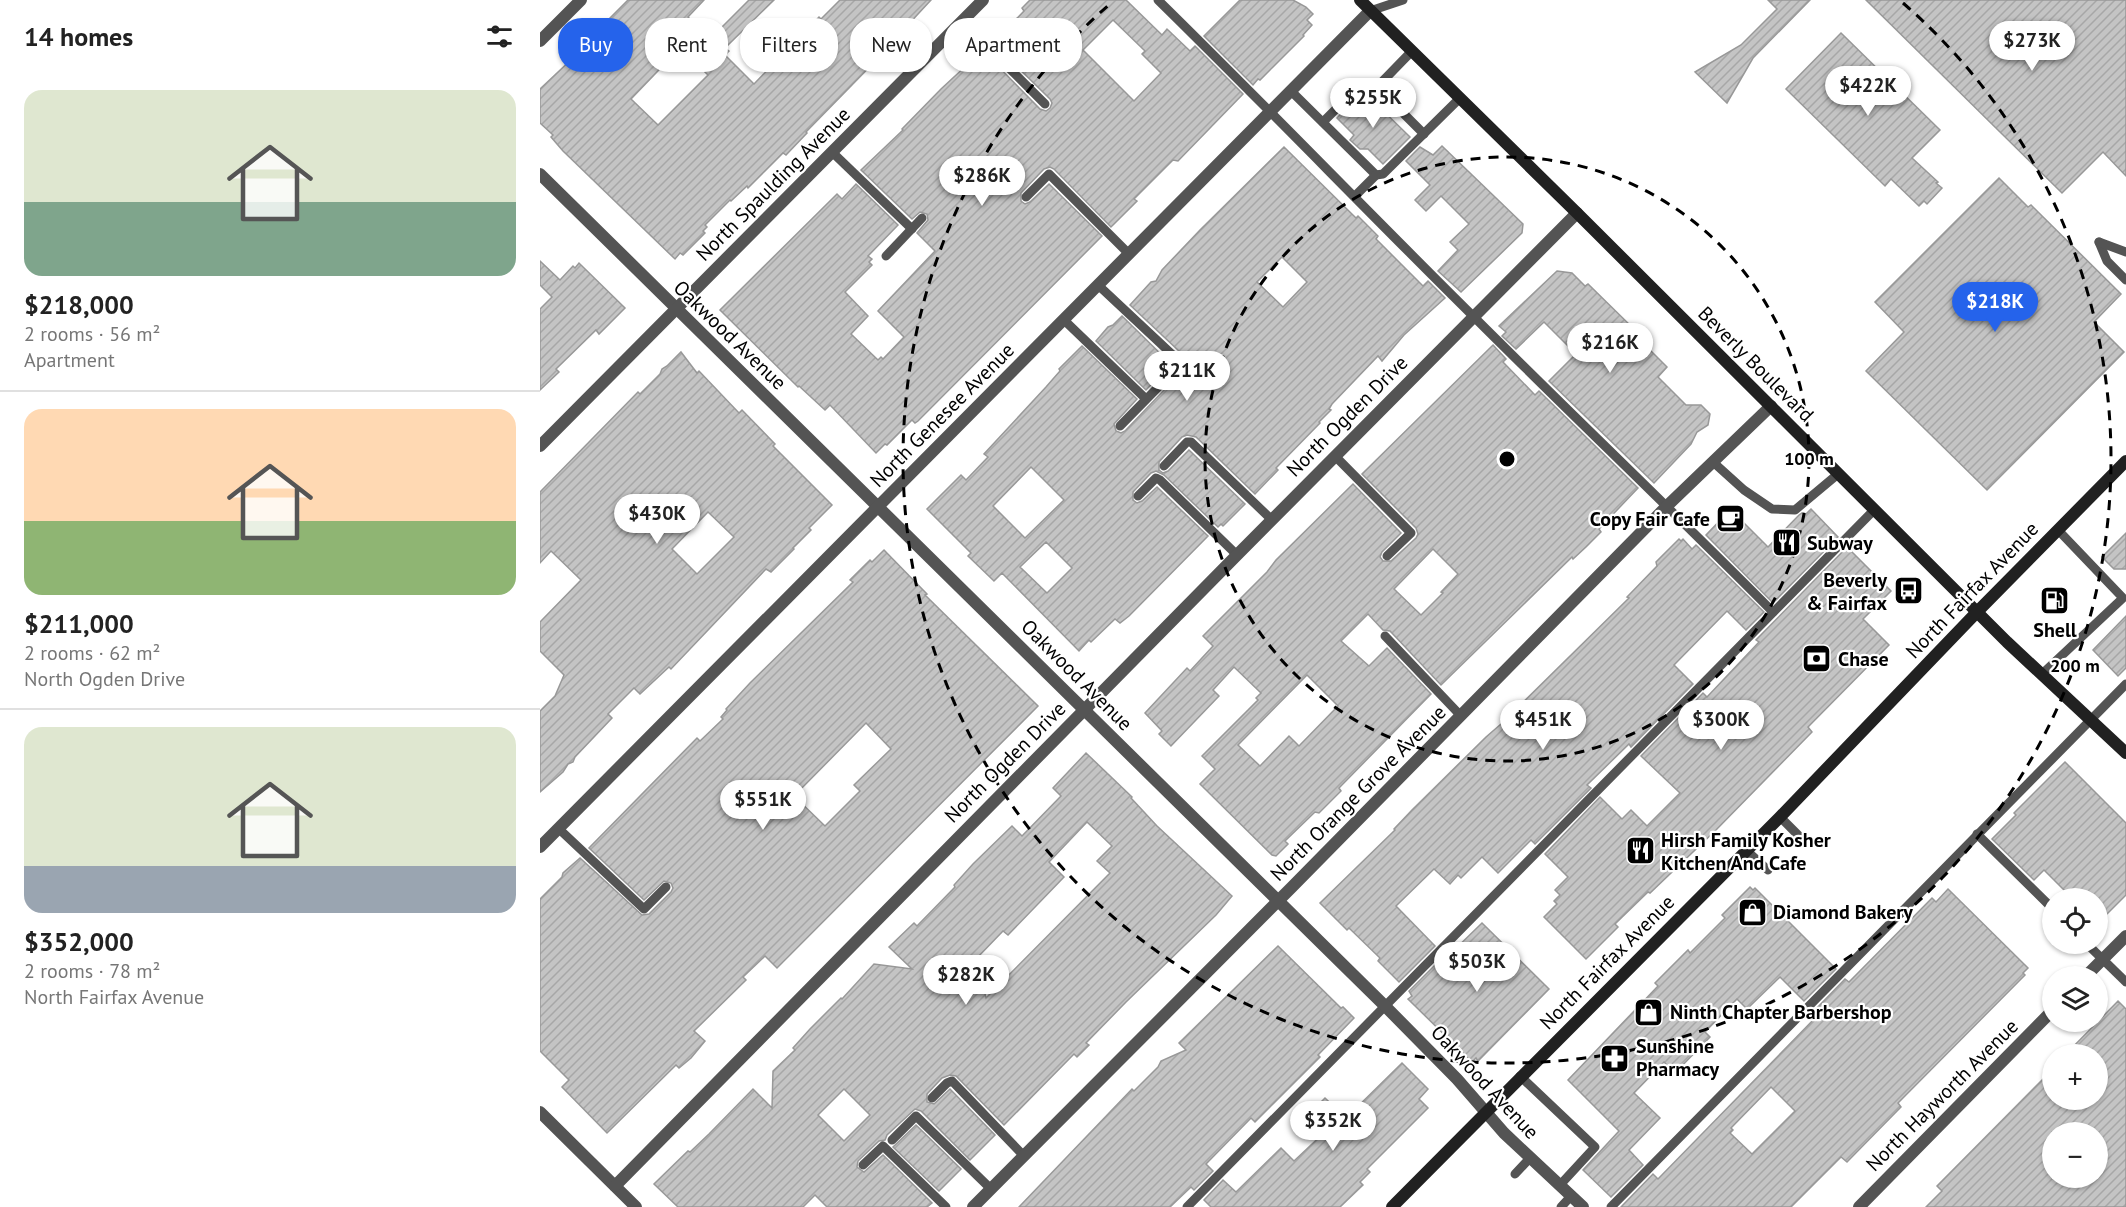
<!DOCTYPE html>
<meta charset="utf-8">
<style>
:root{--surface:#fff;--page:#f6f6f6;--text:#222;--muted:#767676;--line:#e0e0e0;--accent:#2563eb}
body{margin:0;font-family:"PT Sans",sans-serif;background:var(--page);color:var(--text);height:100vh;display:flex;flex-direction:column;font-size:22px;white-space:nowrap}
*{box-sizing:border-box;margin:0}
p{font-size:20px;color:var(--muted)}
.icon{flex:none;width:33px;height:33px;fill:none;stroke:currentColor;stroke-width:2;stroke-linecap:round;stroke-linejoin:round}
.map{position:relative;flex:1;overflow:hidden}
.drawer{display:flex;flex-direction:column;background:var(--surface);width:540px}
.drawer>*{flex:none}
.guide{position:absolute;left:18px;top:18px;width:570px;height:54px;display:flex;gap:12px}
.fabs{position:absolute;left:1502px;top:888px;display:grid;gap:12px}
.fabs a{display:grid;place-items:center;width:66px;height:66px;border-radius:50%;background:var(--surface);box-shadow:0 2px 4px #0004;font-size:30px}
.price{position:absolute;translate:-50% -51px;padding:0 14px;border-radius:21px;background:#fff;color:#222;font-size:20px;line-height:39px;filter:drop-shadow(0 2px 3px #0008)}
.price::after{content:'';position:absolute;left:50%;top:36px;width:18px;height:14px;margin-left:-9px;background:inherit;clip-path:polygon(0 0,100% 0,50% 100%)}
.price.selected{background:var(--accent);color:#fff}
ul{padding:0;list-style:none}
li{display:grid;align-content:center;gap:12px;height:318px;padding:0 24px}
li+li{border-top:2px solid var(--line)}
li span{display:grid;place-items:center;height:186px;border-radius:18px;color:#555}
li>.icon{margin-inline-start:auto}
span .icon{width:108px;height:108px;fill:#fffc;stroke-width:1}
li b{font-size:26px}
h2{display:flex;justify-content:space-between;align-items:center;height:72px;padding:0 24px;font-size:26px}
.chip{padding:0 21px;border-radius:24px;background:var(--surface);box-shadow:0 2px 4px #0004;font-size:21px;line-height:54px}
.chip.selected{background:var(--accent);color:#fff}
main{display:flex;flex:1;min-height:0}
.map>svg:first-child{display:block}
.building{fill:url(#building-hatch);stroke:#989898;stroke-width:1.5;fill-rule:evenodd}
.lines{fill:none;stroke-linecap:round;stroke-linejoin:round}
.service{stroke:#545454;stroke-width:9}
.minor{stroke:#545454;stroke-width:12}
.secondary{stroke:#212121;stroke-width:12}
.ring{fill:none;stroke:#000;stroke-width:3;stroke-dasharray:10 8}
.labels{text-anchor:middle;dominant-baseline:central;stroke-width:4.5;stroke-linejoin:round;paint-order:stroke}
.street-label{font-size:20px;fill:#000;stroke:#fff}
.poi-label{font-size:20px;font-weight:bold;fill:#000;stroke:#fff;text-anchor:start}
.centre{fill:#000;stroke:#fff;stroke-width:3}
.ring-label{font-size:18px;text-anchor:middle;font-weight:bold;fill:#000;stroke:#fff;stroke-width:4.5;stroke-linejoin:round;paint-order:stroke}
</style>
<main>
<section class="drawer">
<h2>14 homes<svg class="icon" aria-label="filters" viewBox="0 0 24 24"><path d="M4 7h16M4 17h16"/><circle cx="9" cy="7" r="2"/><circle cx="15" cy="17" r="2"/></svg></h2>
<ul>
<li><span style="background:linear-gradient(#dfe7d0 60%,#7fa58c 0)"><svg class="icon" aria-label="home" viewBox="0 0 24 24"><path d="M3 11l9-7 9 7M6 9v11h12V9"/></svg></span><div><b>$218,000</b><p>2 rooms · 56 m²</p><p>Apartment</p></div></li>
<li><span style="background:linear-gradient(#ffd9b3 60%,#8fb573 0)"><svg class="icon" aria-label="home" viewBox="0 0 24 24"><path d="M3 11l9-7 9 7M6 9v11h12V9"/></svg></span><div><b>$211,000</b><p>2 rooms · 62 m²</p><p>North Ogden Drive</p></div></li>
<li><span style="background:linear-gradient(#dfe7d0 75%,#9aa5b1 0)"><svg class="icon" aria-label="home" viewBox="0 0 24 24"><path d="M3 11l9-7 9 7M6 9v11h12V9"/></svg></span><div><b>$352,000</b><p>2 rooms · 78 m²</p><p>North Fairfax Avenue</p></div></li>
</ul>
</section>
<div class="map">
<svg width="1586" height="1207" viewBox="0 0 1586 1207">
<defs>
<pattern id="building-hatch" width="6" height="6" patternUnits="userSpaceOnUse" patternTransform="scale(1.5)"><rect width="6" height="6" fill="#c4c4c4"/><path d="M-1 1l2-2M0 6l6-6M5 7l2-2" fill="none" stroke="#a7a7a7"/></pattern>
</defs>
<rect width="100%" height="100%" fill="#fff"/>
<!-- building -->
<g class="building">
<path d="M88,0H164L148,17L170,39L209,0H234L185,48L189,51L185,55L214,84L279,17L281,19L300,0H391L353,41L354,42L266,132L267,133L246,155L243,153L208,188L207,186L191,201L190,200L165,225L167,227L163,231L165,233L143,255L140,253L135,259L23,151L11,137L13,135L0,123V89L53,39L51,37ZM140,48L168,75L118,125L91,99Z"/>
<path d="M490,0H586L622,35L627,29L650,51L655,46L703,94L638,161L633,160L594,199L597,201L571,227L514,169L510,167L504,169L481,193V201L485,204L490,202L509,184L562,236L378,421L375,423L372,420L347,445L345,444L336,453L290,405L285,410L259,386L258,387L180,310L297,194L302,199L316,184L358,225L328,256L332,259L329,262L332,265L305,292L328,316L311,334L338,360L341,357L343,359L364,337L338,311L395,251L377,233L388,220L387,214L380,212L372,219L321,170L363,130L362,129L401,89L441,52L442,54L444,52L500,109L506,111L510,108L512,103L510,99L453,43L484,11L482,8ZM573,20L605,51L602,54L621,73L594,101L543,50Z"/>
<path d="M700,0H753L766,7L773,14L767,20L772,25L763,35L764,36L720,80L718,79L713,85L664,36Z"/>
<path d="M1228,0H1270L1213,58L1187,103L1155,72L1201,45L1237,9Z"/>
<path d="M1326,0H1586V176L1563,152L1522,193Z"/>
<path d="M1301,33L1400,130L1372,158L1398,182L1396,183L1402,188L1387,204L1384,201L1379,206L1351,179L1345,186L1246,89Z"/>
<path d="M828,96L870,137L843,164L828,149H820L810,140L814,135L797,118L816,98Z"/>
<path d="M902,146L983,224L982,233L921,292L898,271L918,250L910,242L929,224L901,196L886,211L875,200L890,185L866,161L880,147L893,155Z"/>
<path d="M744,147L816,218L818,216L838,236L836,239L883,286L888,281L905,298L864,335L842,361L838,356L792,404L789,409L791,410L779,422L780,423L736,468L738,470L715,494L656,437L647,435L642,437L619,462V470L623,473L628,471L649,450L705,504L683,526L681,524L678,527L624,475L616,471L611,473L593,492V500L597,503L602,501L617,487L668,536L589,616L580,623L575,619L551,642L549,640L539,651L462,573L454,581L428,556L431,553L387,509L421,475L426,480L448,457L444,454L506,387L520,371L519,369L542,346L597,399L574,424L576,431L581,433L585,431L646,367L641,353L590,305L611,282L616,281L622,270L660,230ZM742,257L767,282L743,307L717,282ZM491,467L524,500L485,538L453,506ZM506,542L532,568L507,593L480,567Z"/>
<path d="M1459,178L1488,207L1491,205L1581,294L1554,322L1584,352L1447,490L1326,371L1364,332L1335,302Z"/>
<path d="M0,261L20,280L33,266L35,268L39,263L85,308L59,334L56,330L16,369L19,372L0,390V309L12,297L0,285Z"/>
<path d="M1017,271L1032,273L1045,286L1048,284L1092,327L1090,330L1127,367L1118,377L1146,405H1161L1170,414L1168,425L1157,432L1151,444L1114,483L1009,381L1036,354L1004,322L976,349L962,336L966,332L959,326Z"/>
<path d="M582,316L631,364L606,390L556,341L568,327L573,325Z"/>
<path d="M953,345L966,359L963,362L995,395L999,391L1098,488L1059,529L1061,532L1046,547L1033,559L1032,557L901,685L850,631L843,630L828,614L801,641L829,666L847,648L891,694L799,788L801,791L779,813L775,812L745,841L748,844L736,856L732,855L660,784L675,769L662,756L718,700L716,698L721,693L694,667L673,690L679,696L631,746L619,734L622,731L605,713L647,668L650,671L673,646L663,636L727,572L736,560L813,484L861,533L842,552L840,557L843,561H851L876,538L878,534L876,528L822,474ZM893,549L918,574L901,592L903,593L881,615L854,589ZM767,675L798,706L759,746L749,736L720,766L698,745Z"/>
<path d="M141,352L157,373L159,371L199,413L202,410L235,444L233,446L292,505L269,528L271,530L253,548L254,549L231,572L226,569L131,669L129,667L100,694L94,688L68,714L72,718L35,757L33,762L28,764L23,772L0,792V711L15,696L24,675L0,651V622L41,580L11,551L0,563V492L98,392L100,394L120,374L122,369L127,366ZM168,512L194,537L157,574L132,549Z"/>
<path d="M1271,509L1298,537L1233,603L1166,535L1188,512L1195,518L1197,516L1228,547L1259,515L1262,513L1265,515Z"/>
<path d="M1586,533V569H1574L1562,557Z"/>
<path d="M1139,539L1141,541L1143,539L1152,549L1156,545L1224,612L1206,630L1187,611L1134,665L1153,684L1091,747L1089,744L1047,785L1051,788L995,844L991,840L958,873L942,857L921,878L918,875L910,884L894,869L856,906L895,946L859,982L838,961L840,958L809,928L807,930L780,903L855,830L854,829L872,810L946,737L961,724L1089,598L1087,597L1117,566L1116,562Z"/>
<path d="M1307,547L1351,591L1323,619L1349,645L1268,727L1272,732L1176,830L1110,893L1108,892L1075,924L1078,927L1046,959L1004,917L1017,904L1014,901L1020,895L1015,890L1028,877L1005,854L1060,797L1082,819L1091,810L1107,826L1140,793L1101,756L1163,693L1167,697L1219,642L1216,640Z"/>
<path d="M344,550L387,594L385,595L498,706L237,968L225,956L203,977L206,980L154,1031L165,1041L151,1058L139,1068L136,1065L67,1133L22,1087L29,1080L0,1051V899L22,877L23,873L40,858L102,915L109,914L131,892L133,888L131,883L124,881L104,900L49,848L157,738L160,741L183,719L181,717L187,710L186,709L210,683L313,582L310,580L330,560L332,562ZM326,723L351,749L314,785L320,791L285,826L254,796Z"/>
<path d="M1586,616V668L1578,676L1553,650Z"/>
<path d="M546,753L592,797L591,798L617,826L692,896L676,915L586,1002L546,1043L549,1045L537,1057L534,1054L464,1125L416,1076L410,1075L402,1078L387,1094V1102L394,1104L410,1089L455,1135L430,1160L381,1111L375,1109L347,1135L345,1140L339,1141L318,1161L317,1167L324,1172L343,1155L392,1203L387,1207H287L275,1195L263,1207H138L114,1184L148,1151L150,1152L169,1134L213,1089L232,1108L233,1071L255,1050L253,1048L270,1029L301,998L302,999L334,964L372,969L349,947L374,923L377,926L415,887L414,885L433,864L472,826L482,836L521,796L513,788ZM547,822L572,846L557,861L570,873L446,998L444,989L429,974L437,966L436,959L463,931L468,935L524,877L509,862ZM304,1089L330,1115L304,1141L278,1115Z"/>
<path d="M1525,762L1586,823V895L1557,924V898H1532L1504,870L1494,880L1452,839L1476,815L1474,813Z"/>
<path d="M1210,887L1213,890L1215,888L1296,969L1264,1001L1240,977L1207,1009L1197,999L1165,1032L1170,1037L1135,1073L1124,1062L1094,1093L1120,1118L1089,1150L1103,1165L1071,1197L1043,1170L1079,1131L1028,1080L1118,986L1115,983L1148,950L1150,953L1185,918L1182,915Z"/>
<path d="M1408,889L1488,968L1483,973L1485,975L1358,1103L1361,1107L1307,1162L1301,1157L1251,1207H1081L1113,1174L1118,1179L1278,1015L1274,1011L1305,979L1309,982L1392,898L1396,902ZM1231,1087L1255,1111L1212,1154L1190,1133L1193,1130L1191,1128Z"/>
<path d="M942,923L1009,989L938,1061L936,1058L932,1062L868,999L872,996L869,991L904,956L906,958Z"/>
<path d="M738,946L801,1008L803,1007L814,1018L778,1055L780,1057L715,1122L711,1118L666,1164L673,1171L654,1190L651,1187L630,1207H479L592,1089L594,1091L618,1067L621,1061L646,1050L639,1043Z"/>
<path d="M1578,1001L1586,1009V1207H1386L1402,1191L1397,1186L1512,1070V1100H1557V1054H1526ZM1512,1132H1557V1178H1512Z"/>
<path d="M862,1063L888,1089L879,1099L888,1108L827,1169L830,1172L820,1182L823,1185L800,1207H671L664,1200L683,1180L696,1192L741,1148L754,1161L789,1128L772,1111L785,1098L806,1118Z"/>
<path d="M376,1125L421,1169L399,1191L353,1147Z"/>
</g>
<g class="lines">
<!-- service -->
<g class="service">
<path d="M618,0C724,104 827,211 932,315C1032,415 1134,512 1233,612"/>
<path d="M830,11L863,0"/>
<path d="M422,21L505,104"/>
<path d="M837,87L872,51"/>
<path d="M751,91L836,175L843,174L920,98"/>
<path d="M783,122L813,92L837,87L884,134"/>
<path d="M292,152L372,229"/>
<path d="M815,196L836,175"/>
<path d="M486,197L509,174L589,254"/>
<path d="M1559,242L1567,261L1586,280"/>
<path d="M1559,242L1586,252"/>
<path d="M346,256L382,218"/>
<path d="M558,285L636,358L639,366L580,426"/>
<path d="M524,320L606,399"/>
<path d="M795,456L871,533L847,556"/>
<path d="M1173,462L1204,490L1232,509L1255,510L1298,474"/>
<path d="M624,466L647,442H651L732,520"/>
<path d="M598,496L616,478L620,480L697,555"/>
<path d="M845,636L921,716"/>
<path d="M1502,674L1583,598L1518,530"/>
<path d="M1240,817L1259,836"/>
<path d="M18,828L104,909L126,887"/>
<path d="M1437,834L1512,908"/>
<path d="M1206,850L1228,870"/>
<path d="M1547,944L1586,982"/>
<path d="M980,1076L1055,1147L1020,1185"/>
<path d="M392,1098L407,1083L412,1081L484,1156"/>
<path d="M352,1140L376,1116L451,1189"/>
<path d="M323,1165L343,1146L406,1207"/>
<path d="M975,1174L990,1158"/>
<path d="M647,1207L1334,510"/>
<path d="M1021,1207L1032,1195"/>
<path d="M1071,1207L1586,684"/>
</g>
<!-- minor -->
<g class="minor">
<path d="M0,41L41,0"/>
<path d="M0,174L845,1006L917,1079L964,1133L1043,1207"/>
<path d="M0,446L443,0"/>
<path d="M0,847L830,11"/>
<path d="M1546,976L1586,936"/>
<path d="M0,1112L96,1207"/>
<path d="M75,1186L697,555L1037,213"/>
<path d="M433,1207L752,887L1128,505L1231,406"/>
<path d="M1319,1207L1512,1011"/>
</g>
<!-- secondary -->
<g class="secondary">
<path d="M820,0L1037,213L1467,642L1586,753"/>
<path d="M852,1207L1240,817L1437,612L1586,461"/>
</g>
</g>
<!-- distance rings -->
<g class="ring">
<circle cx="967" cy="459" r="302"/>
<path d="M1363 3A604 604 0 1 1 571 3"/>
</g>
<!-- icons -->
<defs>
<symbol id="cafe-square" viewBox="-11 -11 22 22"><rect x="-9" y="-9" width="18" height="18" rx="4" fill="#000" stroke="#fff"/><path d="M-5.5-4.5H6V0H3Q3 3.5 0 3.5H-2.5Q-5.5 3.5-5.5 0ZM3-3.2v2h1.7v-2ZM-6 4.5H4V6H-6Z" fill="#fff"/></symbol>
<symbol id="restaurant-square" viewBox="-11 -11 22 22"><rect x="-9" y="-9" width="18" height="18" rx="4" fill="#000" stroke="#fff"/><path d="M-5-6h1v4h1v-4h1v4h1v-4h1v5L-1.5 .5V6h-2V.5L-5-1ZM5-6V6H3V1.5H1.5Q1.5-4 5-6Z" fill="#fff"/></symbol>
<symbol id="bus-square" viewBox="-11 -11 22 22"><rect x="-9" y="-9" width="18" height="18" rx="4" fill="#000" stroke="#fff"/><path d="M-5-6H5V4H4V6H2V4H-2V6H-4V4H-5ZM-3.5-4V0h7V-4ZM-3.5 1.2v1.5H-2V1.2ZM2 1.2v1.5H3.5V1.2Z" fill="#fff"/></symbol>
<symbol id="fuel-square" viewBox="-11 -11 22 22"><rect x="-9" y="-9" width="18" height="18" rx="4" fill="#000" stroke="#fff"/><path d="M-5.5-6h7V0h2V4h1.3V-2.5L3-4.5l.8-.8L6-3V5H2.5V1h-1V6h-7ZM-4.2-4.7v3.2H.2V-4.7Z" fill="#fff"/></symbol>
<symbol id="bank-square" viewBox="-11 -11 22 22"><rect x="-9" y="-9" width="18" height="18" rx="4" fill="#000" stroke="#fff"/><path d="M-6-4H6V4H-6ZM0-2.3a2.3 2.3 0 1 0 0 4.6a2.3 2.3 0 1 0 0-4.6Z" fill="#fff"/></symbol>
<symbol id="shop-square" viewBox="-11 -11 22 22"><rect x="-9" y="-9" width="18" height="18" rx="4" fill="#000" stroke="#fff"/><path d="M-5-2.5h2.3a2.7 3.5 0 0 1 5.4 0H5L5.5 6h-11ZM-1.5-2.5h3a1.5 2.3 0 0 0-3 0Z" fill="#fff"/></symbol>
<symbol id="pharmacy-square" viewBox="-11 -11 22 22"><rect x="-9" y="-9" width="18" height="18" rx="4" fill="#000" stroke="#fff"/><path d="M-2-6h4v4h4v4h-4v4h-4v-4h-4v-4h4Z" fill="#fff"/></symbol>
</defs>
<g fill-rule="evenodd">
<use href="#cafe-square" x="1174" y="502" width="33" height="33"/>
<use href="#restaurant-square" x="1230" y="526" width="33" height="33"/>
<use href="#bus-square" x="1352" y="574" width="33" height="33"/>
<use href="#fuel-square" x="1498" y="584" width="33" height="33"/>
<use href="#bank-square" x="1260" y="642" width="33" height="33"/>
<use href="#restaurant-square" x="1084" y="834" width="33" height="33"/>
<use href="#shop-square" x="1196" y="896" width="33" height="33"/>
<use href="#shop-square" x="1092" y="996" width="33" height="33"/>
<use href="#pharmacy-square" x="1058" y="1042" width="33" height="33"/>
</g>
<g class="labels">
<!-- street labels -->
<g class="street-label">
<text transform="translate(233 184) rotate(-45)">North Spaulding Avenue</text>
<text transform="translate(190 335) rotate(44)">Oakwood Avenue</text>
<text transform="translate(1216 364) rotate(45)">Beverly Boulevard</text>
<text transform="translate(402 415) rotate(-45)">North Genesee Avenue</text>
<text transform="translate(807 416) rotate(-45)">North Ogden Drive</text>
<text transform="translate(1432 590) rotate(-46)">North Fairfax Avenue</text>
<text transform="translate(537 675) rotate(45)">Oakwood Avenue</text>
<text transform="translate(465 762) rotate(-45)">North Ogden Drive</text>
<text transform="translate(818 793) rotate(-45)">North Orange Grove Avenue</text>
<text transform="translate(1067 962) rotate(-45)">North Fairfax Avenue</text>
<text transform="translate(945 1082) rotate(47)">Oakwood Avenue</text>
<text transform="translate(1402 1095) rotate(-45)">North Hayworth Avenue</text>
</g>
<!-- poi labels -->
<g class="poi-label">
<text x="1170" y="519" text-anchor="end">Copy Fair Cafe</text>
<text x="1267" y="543">Subway</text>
<text x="1347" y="580" text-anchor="end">Beverly<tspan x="1347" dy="23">&amp; Fairfax</tspan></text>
<text x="1515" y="630" text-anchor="middle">Shell</text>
<text x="1298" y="659">Chase</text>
<text x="1121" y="840">Hirsh Family Kosher<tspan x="1121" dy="23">Kitchen And Cafe</tspan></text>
<text x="1233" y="912">Diamond Bakery</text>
<text x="1130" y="1012">Ninth Chapter Barbershop</text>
<text x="1096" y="1046">Sunshine<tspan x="1096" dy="23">Pharmacy</tspan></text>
</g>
</g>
<circle cx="967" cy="459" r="9" class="centre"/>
<g class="ring-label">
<text x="1269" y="465">100 m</text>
<text x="1535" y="672">200 m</text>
</g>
</svg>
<div class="fabs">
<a><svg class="icon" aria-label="locate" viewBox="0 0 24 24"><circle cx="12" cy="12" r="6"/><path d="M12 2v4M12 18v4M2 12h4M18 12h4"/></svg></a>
<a><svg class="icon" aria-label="layers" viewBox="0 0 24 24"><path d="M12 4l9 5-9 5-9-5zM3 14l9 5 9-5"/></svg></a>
<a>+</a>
<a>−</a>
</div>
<b class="price" style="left:1492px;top:72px">$273K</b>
<b class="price" style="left:1328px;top:117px">$422K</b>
<b class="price" style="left:833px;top:129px">$255K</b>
<b class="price" style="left:442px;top:207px">$286K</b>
<b class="price selected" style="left:1455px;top:333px">$218K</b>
<b class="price" style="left:1070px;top:374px">$216K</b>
<b class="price" style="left:647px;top:402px">$211K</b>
<b class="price" style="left:117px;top:545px">$430K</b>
<b class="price" style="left:1003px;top:751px">$451K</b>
<b class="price" style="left:1181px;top:751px">$300K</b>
<b class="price" style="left:223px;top:831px">$551K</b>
<b class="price" style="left:937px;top:993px">$503K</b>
<b class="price" style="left:426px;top:1006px">$282K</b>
<b class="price" style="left:793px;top:1152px">$352K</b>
<div class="guide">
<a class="chip selected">Buy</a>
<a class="chip">Rent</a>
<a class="chip">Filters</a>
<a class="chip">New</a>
<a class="chip">Apartment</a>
</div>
</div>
</main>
